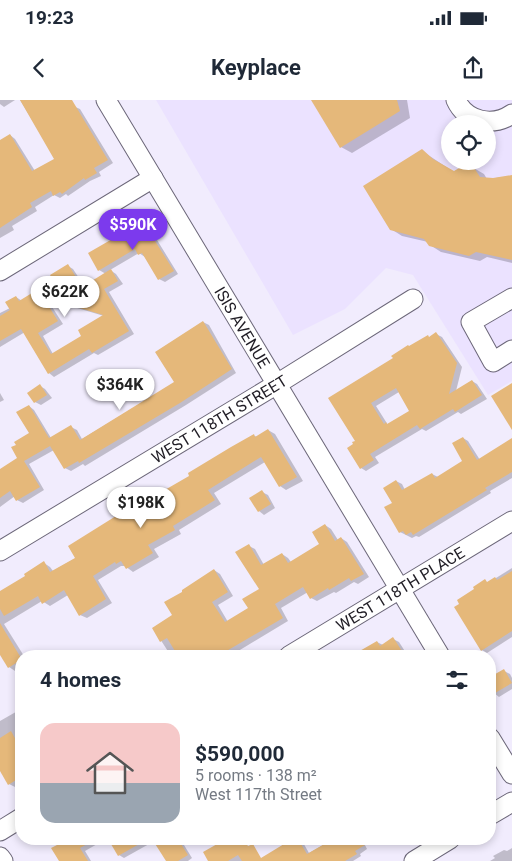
<!DOCTYPE html>
<meta charset="utf-8">
<style>
:root{--surface:#fff;--page:#f6f6f7;--text:#1f2937;--muted:#747a83;--line:#e0e1e3;--accent:#7c3aed}
body{margin:0;font-family:Roboto,sans-serif;background:var(--page);color:var(--text);height:100vh;display:flex;flex-direction:column;font-size:19px;white-space:nowrap}
*{box-sizing:border-box;margin:0}
p{font-size:16px;color:var(--muted)}
.icon{flex:none;width:28px;height:28px;fill:none;stroke:currentColor;stroke-width:2;stroke-linecap:round;stroke-linejoin:round}
.map{position:relative;flex:1;overflow:hidden}
.sheet{position:absolute;left:15px;top:550px;width:481px;height:195px;display:flex;flex-direction:column;background:var(--surface);border-radius:20px;box-shadow:0 2px 8px #0003}
.sheet>*{flex:none}
.buttons{position:absolute;left:441px;top:15px;display:grid;gap:10px}
.buttons a{display:grid;place-items:center;width:55px;height:55px;border-radius:50%;background:var(--surface);box-shadow:0 2px 8px #0003;font-size:25px}
.price{position:absolute;translate:-50% -42px;padding:0 11px;border-radius:18px;background:#fff;color:#222;font-size:16px;line-height:32px;filter:drop-shadow(0 1px 2px #0008)}
.price::after{content:'';position:absolute;left:50%;top:30px;width:15px;height:11px;margin-left:-8px;background:inherit;clip-path:polygon(0 0,100% 0,50% 100%)}
.price.on{background:var(--accent);color:#fff}
ul{padding:0;list-style:none}
li{display:flex;align-items:center;gap:15px;height:125px;padding:0 25px}
li+li{border-top:1px solid var(--line)}
li span{display:grid;place-items:center;flex:none;width:140px;height:100px;border-radius:15px;color:#555}
li>.icon{margin-inline-start:auto}
span .icon{width:60px;height:60px;fill:#fffc;stroke-width:1}
li b{font-size:21px}
h2{display:flex;justify-content:space-between;align-items:center;height:60px;padding:0 25px;font-size:21px}
.status{display:flex;justify-content:space-between;align-items:center;height:35px;padding:0 25px;background:var(--surface);direction:ltr}
.status svg{height:14px;fill:currentColor}
header{display:flex;justify-content:space-between;align-items:center;height:65px;padding:0 25px;background:var(--surface);font-size:22px;font-weight:700}
.map>svg:first-child{display:block}
.built{fill:#ebe2ff;fill-rule:evenodd}
.shadow{fill:#0003;fill-rule:evenodd}
.building{fill:#e5b87a;fill-rule:evenodd}
.lines{fill:none;stroke-linecap:round;stroke-linejoin:round}
.minor-casing{stroke:#6c6779;stroke-width:21}
.minor{stroke:#fff;stroke-width:19}
.labels{text-anchor:middle;dominant-baseline:central;stroke-width:4;stroke-linejoin:round;paint-order:stroke}
.street-label{font-size:16px;fill:#201d25;stroke:#f1ecfd}
</style>
<div class="status"><b>19:23</b><svg viewBox="0 0 49 12"><path d="M0 12V9h3v3zM5 12V6h3v6zM10 12V3h3v9zM15 12V0h3v12zM26 1h20v11H26zM47 4h2v5h-2z"/></svg></div>
<header><svg class="icon" aria-label="back" viewBox="0 0 24 24"><path d="M15 5l-7 7 7 7"/></svg>Keyplace<svg class="icon" aria-label="share" viewBox="0 0 24 24"><path d="M12 15V3M7 8l5-5 5 5M5 13v7h14v-7"/></svg></header>
<div class="map">
<svg width="512" height="761" viewBox="0 0 512 761">
<rect width="100%" height="100%" fill="#f1ecfd"/>
<!-- built -->
<path class="built" d="M156,0H512V281L488,295L413,175L386,168L345,209L293,235ZM450,24H488V61H450Z"/>
<!-- shadow -->
<g class="shadow">
<path d="M0,0H15L4,7L0,4Z"/>
<path d="M20,0H59L80,9L113,63L99,72L101,76L90,81L68,96L66,94L60,98L54,95L35,107L37,111L12,126L14,130L0,138V41L10,35L15,39L35,71L56,59Z"/>
<path d="M315,0H407L410,18L352,53L341,47Z"/>
<path d="M422,51L454,72L472,67L484,74L487,79L512,76V163L487,157L480,161L441,152L430,145L428,142L402,136L391,129Z"/>
<path d="M143,124L149,127L178,174L165,182L159,179L145,157L139,153L110,170L116,174L123,184L109,192L134,234L98,255L94,253L54,277L49,273L25,232L0,247V213L10,208L16,197L22,201L55,180L68,166L73,169L85,187L106,174L99,170L134,129ZM47,199L104,216L83,236L53,254L43,236L63,224Z"/>
<path d="M203,222L209,225L236,273L186,305L85,366L83,364L71,371L65,368L54,350L29,364L44,390L23,403L17,400L15,396L0,407V381L19,359L31,334L29,306L34,310L51,338L71,327L77,330L82,339L175,283Z"/>
<path d="M436,234L442,237L462,267L456,291L472,281L477,284L487,299L461,314L458,312L426,331L422,329L375,357L379,363L366,371L361,368L357,341L330,299ZM399,292L411,311L388,325L376,306Z"/>
<path d="M40,286L45,289L52,298L41,305L35,302Z"/>
<path d="M0,293L4,300L0,302Z"/>
<path d="M268,330L275,334L303,381L286,390L280,386L265,362L214,393L221,404L179,430L181,434L154,449L159,457L133,472L125,466H121L98,480L112,503L87,518L80,515L68,495L50,506L42,501L4,524L24,556H21V568L15,571L9,567L0,553V493L27,477L44,463L50,467L53,471L76,458L126,414L191,377L253,335L257,337Z"/>
<path d="M463,338L468,341L480,360L512,340V378L490,391L491,393L419,437L416,436L412,438L400,432L393,403L396,381L402,384L405,390L432,374L438,377L464,361Z"/>
<path d="M262,392L268,395L275,408L264,415L259,411Z"/>
<path d="M325,425L331,429L338,440L341,438L347,442L369,477L358,484L354,482L336,493L334,492L317,501L311,498L308,492L281,508L288,521L230,556H171L153,528L174,516L184,492L214,470L220,474L233,496L218,505L228,522L249,509L260,490L249,446L255,449L264,465L282,454L288,458L291,462L321,444Z"/>
<path d="M512,468V537L487,553L482,550L488,483Z"/>
<path d="M393,539L399,542L408,556H354L377,542L383,545Z"/>
<path d="M504,571L510,574L512,578V589L499,597L494,593L490,587V579Z"/>
<path d="M21,609V684L15,687L9,684L0,668V621Z"/>
<path d="M61,739H106L85,751L91,761H61L59,745L57,741Z"/>
<path d="M109,739H158L124,758L119,755Z"/>
<path d="M228,739L235,741L248,761H209L205,753Z"/>
<path d="M282,739H301L309,753L334,739H371L364,743L367,749L360,754L361,756L353,761H271L285,745Z"/>
<path d="M179,742L184,745L192,758L188,761H167Z"/>
<path d="M512,748V761H490L495,758L493,756L504,750L507,751Z"/>
</g>
<!-- building -->
<g class="building">
<path d="M20,0H72L108,60L94,68L97,73L85,80L84,78L62,94L60,92L53,96L51,91L30,103L32,107L0,128V40L10,34L32,71L54,59Z"/>
<path d="M311,0H397L400,11L340,48Z"/>
<path d="M422,49L433,59L454,71L466,64L473,66L480,77L493,78L512,75V160L476,152L469,156L429,146L424,139L390,130L363,86Z"/>
<path d="M143,122L174,171L158,180L142,153L138,155L135,149L98,171L88,153L133,127L134,128Z"/>
<path d="M68,164L82,187L111,169L118,181L104,189L129,231L92,253L89,249L48,274L21,229L0,241V216L10,210L5,202L16,196L19,201L53,180L50,175ZM43,197L103,215L78,230L81,236L51,254L38,233L58,221Z"/>
<path d="M203,221L232,269L180,303L79,363L78,361L64,369L50,346L24,361L40,387L16,401L10,391L0,398V369L17,358L11,347L16,345L14,342L29,333L16,312L29,305L49,338L71,325L80,340L174,282L155,252Z"/>
<path d="M436,232L457,263L449,294L472,280L482,295L455,312L453,309L420,329L417,325L370,354L374,360L360,369L347,348L353,344L352,342L355,341L328,298L393,258L391,256L408,245L409,246L428,235L429,237ZM396,288L409,311L387,324L386,322L384,324L371,303Z"/>
<path d="M512,283V330L491,296Z"/>
<path d="M40,284L47,295L34,303L27,293Z"/>
<path d="M268,329L297,377L279,387L261,357L208,390L215,400L173,426L175,430L148,445L153,453L126,469L121,461L116,464L115,462L93,476L106,499L79,516L64,490L42,504L38,496L4,516L0,509V491L25,476L24,474L44,461L50,472L75,458L68,446L124,411L125,413L189,376L188,373L231,347L254,334L255,337Z"/>
<path d="M463,337L477,360L512,338V372L485,388L487,390L413,435L411,432L406,435L403,431L399,433L384,407L392,403L383,388L396,380L402,390L432,373L435,378L462,361L452,343Z"/>
<path d="M262,390L271,404L258,412L249,398Z"/>
<path d="M325,424L335,441L341,437L364,474L351,481L349,478L329,490L328,488L310,499L303,487L275,504L283,518L218,556H178L167,538L160,542L152,528L172,515L164,502L182,492V490L214,469L228,492L212,502L225,522L248,508L242,499L259,489L235,452L249,444L261,465L282,453L288,463L319,444L312,432Z"/>
<path d="M512,471V531L481,551L454,507L459,504L457,500L474,489L473,487L485,479L487,482L495,477L497,480Z"/>
<path d="M0,523L21,558V560L8,568L0,555Z"/>
<path d="M393,537L405,556H351L377,541L380,546Z"/>
<path d="M504,569L512,583L490,596V577Z"/>
<path d="M11,631L21,649V677L8,685L0,671V638Z"/>
<path d="M54,739H96L80,748L88,761H59L51,748L57,745Z"/>
<path d="M108,739H148L118,756Z"/>
<path d="M152,739H178L188,755L178,761H166Z"/>
<path d="M226,739H243L248,746L253,744L261,758L284,744L280,739H298L307,754L333,739H375L355,751L357,754L345,761H242L238,755L228,761H208L203,752Z"/>
</g>
<g class="lines">
<defs>
<g id="minor">
<path id="s1" d="M106,0L440,556"/>
<path d="M456,0C466,22 493,27 512,14"/>
<path d="M0,171L153,78"/>
<path d="M512,198L471,222L493,262L512,250"/>
<path id="s2" d="M0,451L277,284L413,199"/>
<path id="s3" d="M289,556L512,421"/>
<path d="M490,638L512,674"/>
<path d="M490,715L512,702"/>
<path d="M0,731L21,718"/>
<path d="M0,757L3,761"/>
<path d="M414,761L450,739"/>
</g>
</defs>
<!-- minor casing -->
<use href="#minor" class="minor-casing"/>
<!-- minor -->
<use href="#minor" class="minor"/>
</g>
<g class="labels">
<!-- street labels -->
<g class="street-label">
<text stroke="none"><textPath href="#s1" startOffset="265">ISIS AVENUE</textPath></text>
<text stroke="none"><textPath href="#s2" startOffset="256">WEST 118TH STREET</textPath></text>
<text stroke="none"><textPath href="#s3" startOffset="130">WEST 118TH PLACE</textPath></text>
</g>
</g>
</svg>
<div class="buttons">
<a><svg class="icon" aria-label="locate" viewBox="0 0 24 24"><circle cx="12" cy="12" r="6"/><path d="M12 2v4M12 18v4M2 12h4M18 12h4"/></svg></a>
</div>
<b class="price on" style="left:133px;top:151px">$590K</b>
<b class="price" style="left:65px;top:218px">$622K</b>
<b class="price" style="left:120px;top:311px">$364K</b>
<b class="price" style="left:141px;top:429px">$198K</b>
<section class="sheet">
<h2>4 homes<svg class="icon" aria-label="filters" viewBox="0 0 24 24"><path d="M4 7h16M4 17h16"/><circle cx="9" cy="7" r="2"/><circle cx="15" cy="17" r="2"/></svg></h2>
<ul>
<li><span style="background:linear-gradient(#f6c9c9 60%,#9aa5b1 0)"><svg class="icon" aria-label="home" viewBox="0 0 24 24"><path d="M3 11l9-7 9 7M6 9v11h12V9"/></svg></span><div><b>$590,000</b><p>5 rooms · 138 m²</p><p>West 117th Street</p></div></li>
</ul>
</section>
</div>
